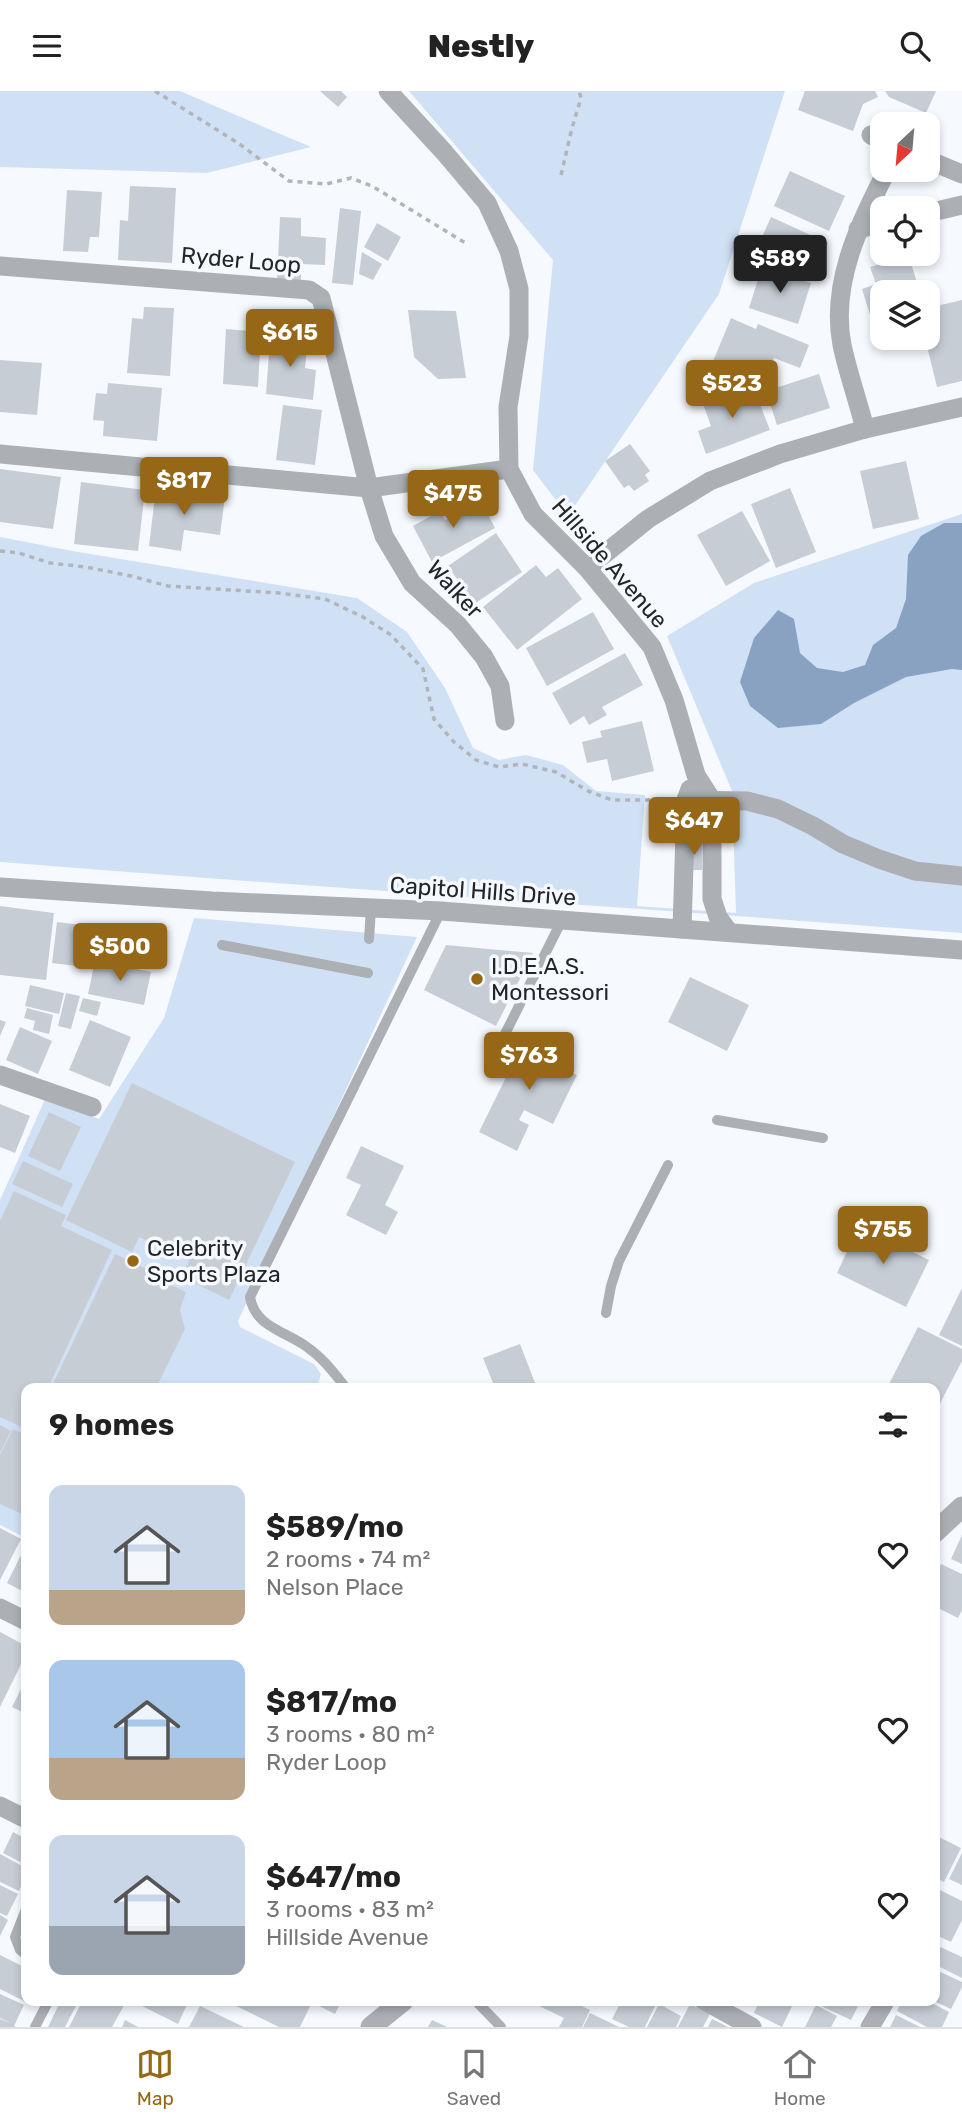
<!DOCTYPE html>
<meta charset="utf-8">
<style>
:root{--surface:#fff;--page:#f6f6f6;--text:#222;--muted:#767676;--line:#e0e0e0;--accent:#956716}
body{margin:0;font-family:Rubik,sans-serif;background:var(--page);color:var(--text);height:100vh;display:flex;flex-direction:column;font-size:26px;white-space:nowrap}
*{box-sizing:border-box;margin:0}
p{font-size:23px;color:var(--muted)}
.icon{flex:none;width:38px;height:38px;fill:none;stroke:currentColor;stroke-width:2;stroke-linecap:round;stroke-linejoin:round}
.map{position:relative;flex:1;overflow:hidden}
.panel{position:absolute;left:21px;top:1292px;width:919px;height:623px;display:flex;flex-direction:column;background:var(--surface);border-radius:14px;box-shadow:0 4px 10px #0003}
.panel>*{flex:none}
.needle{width:46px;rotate:206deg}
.buttons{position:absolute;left:870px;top:21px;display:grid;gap:14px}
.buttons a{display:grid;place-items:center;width:70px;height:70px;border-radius:14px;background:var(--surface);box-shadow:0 4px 10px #0003;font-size:35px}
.price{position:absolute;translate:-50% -60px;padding:0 16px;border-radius:7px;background:var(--accent);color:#fff;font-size:23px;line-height:46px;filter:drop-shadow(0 2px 4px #0008)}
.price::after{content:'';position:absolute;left:50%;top:42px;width:21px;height:16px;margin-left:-10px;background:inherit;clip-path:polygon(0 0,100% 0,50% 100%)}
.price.current{background:#222;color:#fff}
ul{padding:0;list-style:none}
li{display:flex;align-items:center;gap:21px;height:175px;padding:0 28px}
li span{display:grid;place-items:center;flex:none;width:196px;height:140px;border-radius:14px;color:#555}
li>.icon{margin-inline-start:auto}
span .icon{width:84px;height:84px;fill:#fffc;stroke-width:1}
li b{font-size:30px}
h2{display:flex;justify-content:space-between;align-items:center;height:84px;padding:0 28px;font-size:30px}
header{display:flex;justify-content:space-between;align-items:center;height:91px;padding:0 28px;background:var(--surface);font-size:32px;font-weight:800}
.tab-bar{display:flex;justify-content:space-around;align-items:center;height:98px;border-top:2px solid var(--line);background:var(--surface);font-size:19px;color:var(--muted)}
.tab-bar a{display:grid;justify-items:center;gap:4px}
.tab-bar .current{color:var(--accent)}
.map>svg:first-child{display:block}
.green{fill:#d0e1f6}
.water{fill:#89a2c2}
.building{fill:#c6cdd5}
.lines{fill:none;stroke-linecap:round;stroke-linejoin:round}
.path{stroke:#b1b5b9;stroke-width:3.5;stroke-dasharray:5 5;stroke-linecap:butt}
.service{stroke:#acafb3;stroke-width:10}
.minor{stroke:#acafb3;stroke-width:19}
.tertiary{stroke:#acafb3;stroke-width:21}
.poi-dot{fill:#956716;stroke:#f6faff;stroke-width:2.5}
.labels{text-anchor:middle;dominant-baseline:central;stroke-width:7;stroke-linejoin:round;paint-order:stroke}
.street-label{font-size:23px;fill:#232528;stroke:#f6faff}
.poi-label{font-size:23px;fill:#232528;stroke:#f6faff;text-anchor:start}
</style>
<header><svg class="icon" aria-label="menu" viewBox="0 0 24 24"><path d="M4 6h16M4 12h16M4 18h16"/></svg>Nestly<svg class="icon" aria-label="search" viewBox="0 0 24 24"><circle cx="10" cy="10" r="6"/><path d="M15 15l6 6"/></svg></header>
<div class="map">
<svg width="962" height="1936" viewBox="0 0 962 1936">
<rect width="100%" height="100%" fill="#f6faff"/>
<!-- green -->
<g class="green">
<path d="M0,0H180L311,56L207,82L0,76Z"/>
<path d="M409,0H785L719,203L568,425L533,379L553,169Z"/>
<path d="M962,423V842C641,817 321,797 0,771V446L78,461L357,507L407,541L445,597L473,657L499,669L526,664L563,674L596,700L645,704L637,815L736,822L732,700L667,545L754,492Z"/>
<path d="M194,827L417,846L238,1230L240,1236L314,1273L321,1283L317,1297H26V1447L0,1434V1109L46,1006L99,1028L164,927Z"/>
</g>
<!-- water -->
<path class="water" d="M944,432H962V579L952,578L906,586L854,612L821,633L778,637L750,615L740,591L754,547L778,519L794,528L800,562L817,577L843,581L865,574L873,554L896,537L906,508L908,464L921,445Z"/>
<!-- building -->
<g class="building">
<path d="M320,0H341L347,6L338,16Z"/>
<path d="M805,0H875L878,6L863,13L853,40L798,19Z"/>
<path d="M885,0H936L926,22L889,6Z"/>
<path d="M790,80L845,105L829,140L774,115Z"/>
<path d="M130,95L176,97L172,172L118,169L120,129L128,130Z"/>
<path d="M67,99L102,101L99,146H90L88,161L63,160Z"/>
<path d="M340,117L361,120L353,194L332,192Z"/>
<path d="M280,126L301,127V145L326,147L325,174L301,173V190H277Z"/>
<path d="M771,126L828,152L813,186L778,170L779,167L757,157Z"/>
<path d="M377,132L401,146L388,170L364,156Z"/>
<path d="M362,161L382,173L373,189L359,183Z"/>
<path d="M881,163H908L920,201H882V224L871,227L862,198L876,193L870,176L884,172Z"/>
<path d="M762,176L811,192L798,233L749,217Z"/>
<path d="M962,209V290L937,296L925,247H928V217Z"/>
<path d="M144,216L174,217L170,285L127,282L132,227L143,228Z"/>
<path d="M408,219L456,220L466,287L438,288L414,266Z"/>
<path d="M731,227L756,238L758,233L809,254L800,277L774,267L769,280L761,276L754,293L711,275Z"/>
<path d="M226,238L261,241L258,296L223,293Z"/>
<path d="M286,243L308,246L305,277L316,279L313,309L266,303L270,250L284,251Z"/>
<path d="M0,269L42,272L37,324L0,321Z"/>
<path d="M819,283L830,317L777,334L766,300Z"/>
<path d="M108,292L162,297L157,350L103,345L104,330L93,329L96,302L107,303Z"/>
<path d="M737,297L741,307L755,301L770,339L706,363L698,340L711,335L702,310Z"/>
<path d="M283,314L322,319L315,374L276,369Z"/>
<path d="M630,353L650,380L645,384L649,390L634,400L629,394L624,397L605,370Z"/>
<path d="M906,370L919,428L873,438L860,380Z"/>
<path d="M0,378L61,386L53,438L0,431Z"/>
<path d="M81,391L145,399L138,460L74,453Z"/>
<path d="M156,397L225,406L220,444L184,439L181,460L149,455Z"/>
<path d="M790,397L816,461L776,477L751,413Z"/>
<path d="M481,410L495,437L432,471L413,435L440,420L445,429Z"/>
<path d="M742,420L770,470L726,495L697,444Z"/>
<path d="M496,442L522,481L474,513L448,475Z"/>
<path d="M536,474L546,486L558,477L582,508L517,559L483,516Z"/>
<path d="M593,521L614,558L547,595L526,557Z"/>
<path d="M625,562L643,594L602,616L607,624L589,634L584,625L570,634L552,602Z"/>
<path d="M642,630L654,680L612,690L607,668L587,672L582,651L602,646L600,640Z"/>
<path d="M702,753V779H686V754Z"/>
<path d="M0,815L54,822L46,889L0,884Z"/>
<path d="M57,831L97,836L92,877L52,872Z"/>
<path d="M127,833L163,836L160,867L125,864Z"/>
<path d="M446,854L533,862L496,935L424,899Z"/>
<path d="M95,870L151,881L144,914L88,903Z"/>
<path d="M690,886L749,914L727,960L668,931Z"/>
<path d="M30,894L64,902L59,923L25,915Z"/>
<path d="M66,902L80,905L71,938L58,935Z"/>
<path d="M83,907L101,911L97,925L79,920Z"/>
<path d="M27,917L53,924L49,943L33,939L35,930L24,927Z"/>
<path d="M0,929L6,931L0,945Z"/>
<path d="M90,929L131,946L110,996L69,979Z"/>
<path d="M20,936L52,950L38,983L6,969Z"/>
<path d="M528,942L565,960L558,975L577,984L553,1033L524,1019L519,1029L529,1034L517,1060L479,1041Z"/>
<path d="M132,992L295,1071L229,1209L182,1186L189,1170L139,1146L132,1161L66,1129Z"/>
<path d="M0,1013L30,1025L15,1062L0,1056Z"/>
<path d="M49,1021L81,1036L60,1080L28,1065Z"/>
<path d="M361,1055L404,1075L385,1114L398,1121L386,1144L346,1124L361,1094L346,1087Z"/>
<path d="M23,1070L73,1093L62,1116L12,1093Z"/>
<path d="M14,1100L66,1124L61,1135L112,1159L48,1297H26V1338L0,1326V1130Z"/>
<path d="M870,1121L886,1129L880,1142L863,1134Z"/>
<path d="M859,1135L929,1169L906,1216L837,1182Z"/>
<path d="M115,1163L156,1182L154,1186L186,1201L180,1219L185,1238L156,1297H51Z"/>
<path d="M962,1197V1255L939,1244Z"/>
<path d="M918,1236L962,1258V1270L934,1324V1297H887Z"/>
<path d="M520,1253L537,1297H495L483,1267Z"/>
<path d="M0,1334L11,1340L0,1362Z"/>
<path d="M13,1338L26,1344V1425L0,1413V1364Z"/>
<path d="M0,1437L21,1448L0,1489Z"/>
<path d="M962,1444V1473L951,1468Z"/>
<path d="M26,1454V1502L7,1492Z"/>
<path d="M941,1473L962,1483V1519L958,1527L934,1515V1486Z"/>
<path d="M0,1541L26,1555V1563L0,1616Z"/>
<path d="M26,1588V1623L12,1616Z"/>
<path d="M13,1741L26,1748V1774L3,1762Z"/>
<path d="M939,1746L961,1757L944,1791L934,1786V1756Z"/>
<path d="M962,1762V1794L949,1788Z"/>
<path d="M0,1763L26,1777V1785L19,1800L0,1791Z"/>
<path d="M0,1794L18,1803L7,1825L0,1822Z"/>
<path d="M940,1799L962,1810V1829L951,1851L934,1843V1811Z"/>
<path d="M0,1824L8,1829L0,1845Z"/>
<path d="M934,1853L962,1866V1887L934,1873Z"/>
<path d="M0,1864L26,1877V1909H31L30,1913L0,1898Z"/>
<path d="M934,1878L962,1891V1896L951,1918L934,1910Z"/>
<path d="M0,1903L24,1914L14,1935L16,1936H0V1928L10,1932L0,1927Z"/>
<path d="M61,1909H79L65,1936H48Z"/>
<path d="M83,1909H90L101,1915L103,1909H127L112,1936H69Z"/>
<path d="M139,1909H189L178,1933L138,1913Z"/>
<path d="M224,1909H313L300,1936H279Z"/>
<path d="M322,1909H342L335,1923L319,1915Z"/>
<path d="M537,1909H570L590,1919L582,1936H559L564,1927L535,1913Z"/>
<path d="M622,1909H658L645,1936H629L612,1928Z"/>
<path d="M760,1909H795L782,1936L754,1922Z"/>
<path d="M826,1909H861L851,1929L823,1916Z"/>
<path d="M902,1909H926L949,1921L942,1936H927L897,1920Z"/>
<path d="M659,1913L681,1925L676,1936H647Z"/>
<path d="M690,1913L710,1923L703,1936H678Z"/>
<path d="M816,1914L837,1925L831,1936H805Z"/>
<path d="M200,1915L244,1936H189Z"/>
<path d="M590,1922L619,1936H583Z"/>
<path d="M896,1924L920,1936H890Z"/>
<path d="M712,1928L728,1936H708Z"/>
<path d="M125,1929L138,1936H122Z"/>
<path d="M432,1929L447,1936H428Z"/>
</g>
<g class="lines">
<!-- path -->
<g class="path">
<path d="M155,0L238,52L289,90L326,93L351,87L372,95L467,153"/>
<path d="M561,84L572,37L581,7L579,0"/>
<path d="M0,460L19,462L50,472L86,476L131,485L168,495L279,502L325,508L363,526L391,544L423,578L434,628L453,650L476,669L499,676L522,673L556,681L588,700L612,709H655"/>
</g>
<!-- service -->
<g class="service">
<path d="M369,848L371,818"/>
<path d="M222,854L368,882"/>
<path d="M505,943L562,829"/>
<path d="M717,1029L823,1047"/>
<path d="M606,1222L611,1195L619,1170L668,1074"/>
<path d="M346,1297C334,1282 323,1267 307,1256C285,1240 255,1236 250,1206L441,820"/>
<path d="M26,1818L15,1846L20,1859L26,1864"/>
<path d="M475,1909L501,1936"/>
<path d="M35,1936L49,1909"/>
</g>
<!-- minor -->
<g class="minor">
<path d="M388,0L444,61L487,112L509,160L519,198V245L508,316L509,378L533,423L587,477L652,556L674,609L696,684L712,709V808L718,826L729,841"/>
<path d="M871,44L882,49"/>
<path d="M928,69L962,83"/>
<path d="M928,122L962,114"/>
<path d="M858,138L882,133"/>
<path d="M0,175L309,199L321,207L369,397L384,445L412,492L458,534L484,566L500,595L505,630"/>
<path d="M865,338C858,310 848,282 842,254C830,192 860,132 887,79"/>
<path d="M0,363L369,397L509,378"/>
<path d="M587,477L648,428L710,390L780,363L865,338L962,316"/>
<path d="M686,709L747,710L778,718L813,735L843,753L879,768L915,780L962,785"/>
<path d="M0,796L212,810L441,820L962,859"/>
<path d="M682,838L686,709L690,698"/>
<path d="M0,984L92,1016"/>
<path d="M0,1517L26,1530"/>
<path d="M0,1715L26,1728"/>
<path d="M703,1909L752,1936"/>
<path d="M870,1936L886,1909"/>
</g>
<!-- tertiary -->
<g class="tertiary">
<path d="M934,1442L962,1416"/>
<path d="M371,1936L404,1909"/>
</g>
</g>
<!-- markers -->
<g class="poi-dot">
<circle cx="477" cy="888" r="7"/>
<circle cx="133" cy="1170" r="7"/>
</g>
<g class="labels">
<!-- street labels -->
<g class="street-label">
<text transform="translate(241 169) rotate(5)">Ryder Loop</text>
<text transform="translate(610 472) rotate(49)">Hillside Avenue</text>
<text transform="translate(455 498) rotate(47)">Walker</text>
<text transform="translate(483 800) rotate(4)">Capitol Hills Drive</text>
</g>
<!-- poi labels -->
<g class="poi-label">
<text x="491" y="875">I.D.E.A.S.<tspan x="491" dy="26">Montessori</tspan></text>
<text x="147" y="1157">Celebrity<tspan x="147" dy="26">Sports Plaza</tspan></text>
</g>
</g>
</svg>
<div class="buttons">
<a><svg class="needle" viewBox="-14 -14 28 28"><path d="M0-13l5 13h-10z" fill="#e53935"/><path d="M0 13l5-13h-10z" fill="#767676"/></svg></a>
<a><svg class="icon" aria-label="locate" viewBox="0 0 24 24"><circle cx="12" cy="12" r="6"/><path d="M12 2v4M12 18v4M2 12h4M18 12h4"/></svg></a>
<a><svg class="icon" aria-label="layers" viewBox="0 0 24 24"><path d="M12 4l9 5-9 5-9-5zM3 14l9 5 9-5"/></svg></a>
</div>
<b class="price current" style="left:780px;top:204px">$589</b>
<b class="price" style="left:290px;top:278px">$615</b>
<b class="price" style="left:732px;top:329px">$523</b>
<b class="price" style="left:184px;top:426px">$817</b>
<b class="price" style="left:453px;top:439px">$475</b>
<b class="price" style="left:694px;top:766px">$647</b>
<b class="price" style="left:120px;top:892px">$500</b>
<b class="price" style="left:529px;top:1001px">$763</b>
<b class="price" style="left:883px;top:1175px">$755</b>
<section class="panel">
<h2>9 homes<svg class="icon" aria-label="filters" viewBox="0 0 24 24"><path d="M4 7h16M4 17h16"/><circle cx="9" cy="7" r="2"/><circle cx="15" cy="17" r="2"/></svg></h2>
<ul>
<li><span style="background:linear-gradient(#c9d6e8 75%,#b9a48a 0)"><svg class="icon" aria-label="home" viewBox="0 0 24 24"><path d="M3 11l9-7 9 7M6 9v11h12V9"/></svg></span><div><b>$589/mo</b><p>2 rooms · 74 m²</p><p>Nelson Place</p></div><svg class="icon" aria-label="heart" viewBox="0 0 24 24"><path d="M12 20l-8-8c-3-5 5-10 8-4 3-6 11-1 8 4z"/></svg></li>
<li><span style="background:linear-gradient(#a9c7e8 70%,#b9a48a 0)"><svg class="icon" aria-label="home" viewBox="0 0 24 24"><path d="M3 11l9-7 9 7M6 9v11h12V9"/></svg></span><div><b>$817/mo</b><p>3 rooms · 80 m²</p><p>Ryder Loop</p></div><svg class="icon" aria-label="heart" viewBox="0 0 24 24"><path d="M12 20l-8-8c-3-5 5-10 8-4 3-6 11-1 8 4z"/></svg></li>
<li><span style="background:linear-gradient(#c9d6e8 65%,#9aa5b1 0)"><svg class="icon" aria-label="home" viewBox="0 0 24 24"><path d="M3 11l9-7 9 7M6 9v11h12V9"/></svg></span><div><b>$647/mo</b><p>3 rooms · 83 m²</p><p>Hillside Avenue</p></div><svg class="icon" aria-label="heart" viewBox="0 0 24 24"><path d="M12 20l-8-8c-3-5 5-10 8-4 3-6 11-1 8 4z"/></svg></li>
</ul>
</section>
</div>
<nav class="tab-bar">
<a class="current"><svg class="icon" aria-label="map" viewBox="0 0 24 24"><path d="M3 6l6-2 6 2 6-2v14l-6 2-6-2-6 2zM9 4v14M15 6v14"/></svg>Map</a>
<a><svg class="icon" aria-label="saved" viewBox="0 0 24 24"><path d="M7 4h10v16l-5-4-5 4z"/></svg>Saved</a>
<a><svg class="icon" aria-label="home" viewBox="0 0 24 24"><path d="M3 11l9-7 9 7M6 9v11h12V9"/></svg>Home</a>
</nav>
